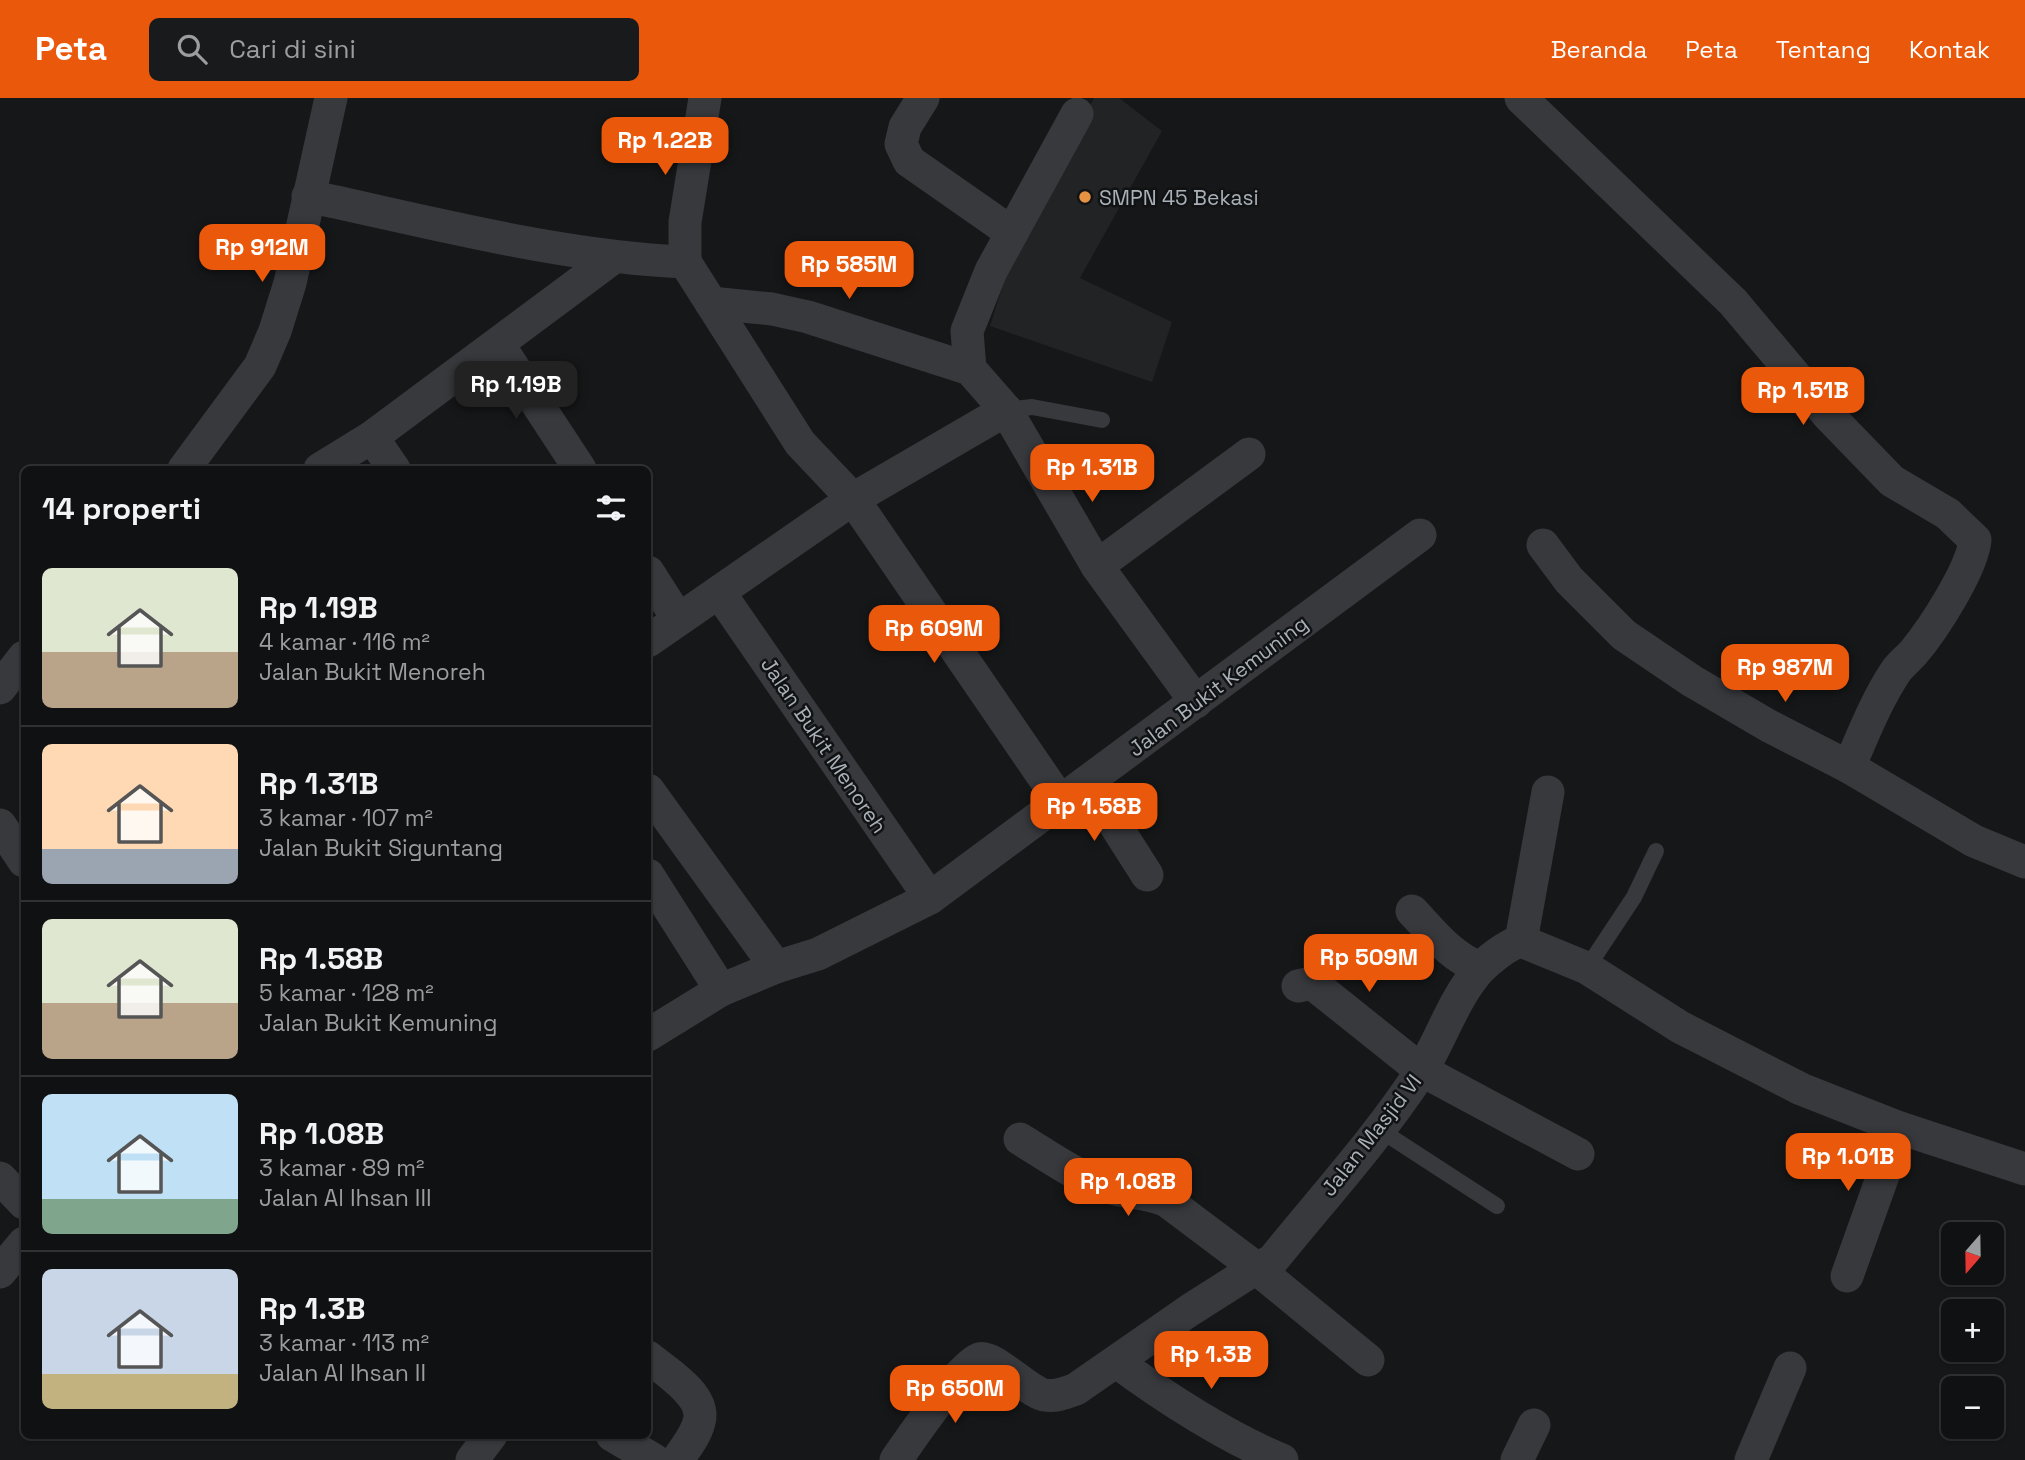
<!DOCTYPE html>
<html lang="id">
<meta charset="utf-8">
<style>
:root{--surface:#101112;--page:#191a1b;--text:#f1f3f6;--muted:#9c9d9f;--line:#303132;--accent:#ea580c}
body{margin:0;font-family:"Space Grotesk",sans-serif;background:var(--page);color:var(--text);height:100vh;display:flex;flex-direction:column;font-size:26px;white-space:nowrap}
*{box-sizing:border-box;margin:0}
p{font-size:23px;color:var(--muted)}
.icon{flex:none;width:38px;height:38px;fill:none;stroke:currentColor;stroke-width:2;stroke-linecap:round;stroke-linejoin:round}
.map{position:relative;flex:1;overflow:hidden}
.drawer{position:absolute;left:21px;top:368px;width:630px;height:973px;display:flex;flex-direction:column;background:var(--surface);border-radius:10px;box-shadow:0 2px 5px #0004,0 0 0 2px var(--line)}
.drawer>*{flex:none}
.needle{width:46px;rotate:200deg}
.controls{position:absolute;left:1941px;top:1124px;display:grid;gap:14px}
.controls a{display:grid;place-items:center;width:63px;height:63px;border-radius:10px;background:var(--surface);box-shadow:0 2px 5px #0004,0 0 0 2px var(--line);font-size:35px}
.price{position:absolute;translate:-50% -60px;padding:0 16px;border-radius:14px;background:var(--accent);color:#fff;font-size:23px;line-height:46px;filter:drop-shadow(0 2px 4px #0008)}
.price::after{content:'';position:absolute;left:50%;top:42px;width:21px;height:16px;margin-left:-10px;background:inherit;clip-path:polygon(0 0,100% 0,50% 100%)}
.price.selected{background:#222;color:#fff}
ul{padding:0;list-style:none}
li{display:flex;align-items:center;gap:21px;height:175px;padding:0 21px}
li+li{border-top:2px solid var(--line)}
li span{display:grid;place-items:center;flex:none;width:196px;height:140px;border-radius:10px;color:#555}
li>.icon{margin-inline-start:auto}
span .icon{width:84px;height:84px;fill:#fffc;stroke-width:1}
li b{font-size:30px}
h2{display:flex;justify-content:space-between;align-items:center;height:84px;padding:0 21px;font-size:30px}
header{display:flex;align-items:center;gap:42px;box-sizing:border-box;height:98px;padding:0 35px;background:var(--accent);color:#fff}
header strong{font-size:33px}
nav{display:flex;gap:38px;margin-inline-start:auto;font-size:24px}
.search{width:490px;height:63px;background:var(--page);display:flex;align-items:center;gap:18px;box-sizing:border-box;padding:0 24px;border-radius:10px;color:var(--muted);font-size:26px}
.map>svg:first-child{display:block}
.built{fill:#222325}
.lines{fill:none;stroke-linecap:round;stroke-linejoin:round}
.service{stroke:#38393d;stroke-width:16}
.minor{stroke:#38393d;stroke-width:33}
.poi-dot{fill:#e59242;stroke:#111213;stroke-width:2.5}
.labels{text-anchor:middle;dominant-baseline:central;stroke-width:5;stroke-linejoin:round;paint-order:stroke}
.poi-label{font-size:21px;fill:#a9b0b7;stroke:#111213;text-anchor:start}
.street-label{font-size:21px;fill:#a9b0b7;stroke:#111213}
</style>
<header>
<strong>Peta</strong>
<div class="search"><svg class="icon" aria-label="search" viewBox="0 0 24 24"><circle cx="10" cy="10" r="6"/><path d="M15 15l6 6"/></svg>Cari di sini</div>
<nav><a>Beranda</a><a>Peta</a><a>Tentang</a><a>Kontak</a></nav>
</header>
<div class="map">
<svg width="2025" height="1362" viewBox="0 0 2025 1362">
<rect width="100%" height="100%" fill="#161718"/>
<!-- built -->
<path class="built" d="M1094,0H1119L1162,33L1080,180L1172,224L1152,284L990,228L1010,165Z"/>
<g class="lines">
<!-- service -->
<g class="service">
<path d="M1006,312L1032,309L1102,322"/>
<path d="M1587,870L1634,799L1656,753"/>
<path d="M1380,1032L1497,1108"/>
</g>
<!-- minor -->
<g class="minor">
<path d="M923,0L905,29L901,46L909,63L1012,135"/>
<path d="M1521,0L1733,204L1829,318L1892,383L1948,416L1975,442C1972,471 1934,530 1914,554C1909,560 1901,566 1896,573C1876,603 1863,637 1849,669"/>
<path d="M308,98C430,124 561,159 685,164"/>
<path d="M685,164L800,345L853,401L1060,703"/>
<path d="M685,164V124L705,0"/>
<path d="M711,205L772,211L808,219L970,271L1006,312L1097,468L1196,604"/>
<path d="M498,246L580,371"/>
<path d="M970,271L967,233L991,173L1077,16"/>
<path d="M372,339L394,371"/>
<path d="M184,371L260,268L275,233L290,185L331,0"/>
<path d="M320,371L372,339L614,159"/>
<path d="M1543,447L1569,482L1624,537L1692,583L1769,628L1849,669L1974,743L2025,764"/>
<path d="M1097,468L1249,356"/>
<path d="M648,474L678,521"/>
<path d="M719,494L930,800"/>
<path d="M648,543L853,401L1006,312"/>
<path d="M0,590L24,559"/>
<path d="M1088,684L1147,777"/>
<path d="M648,692L776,869"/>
<path d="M0,727L24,763"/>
<path d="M648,777L721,892"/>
<path d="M1412,813C1433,835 1451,859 1480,870"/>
<path d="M1521,843L1548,694"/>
<path d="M1298,888L1312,885L1421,972L1578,1056"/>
<path d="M648,937L721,892L776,869L818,856L930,800L1420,437"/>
<path d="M1020,1041C1048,1058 1077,1079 1108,1089C1128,1096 1148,1094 1167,1103L1256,1170L1368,1262"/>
<path d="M0,1080L24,1105"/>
<path d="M0,1174L24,1145"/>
<path d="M1847,1178L1900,1030"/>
<path d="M648,1259C665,1273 707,1298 699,1324C696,1337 685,1351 677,1362"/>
<path d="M1117,1264C1164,1299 1228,1340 1282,1362"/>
<path d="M612,1337L654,1362"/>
<path d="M472,1362L491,1337"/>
<path d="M896,1362C910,1342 959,1269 979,1261C991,1255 1027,1293 1044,1297C1056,1299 1065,1295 1076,1291L1190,1212L1256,1170L1272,1163C1322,1101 1376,1042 1420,975C1441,942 1453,902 1478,873C1488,862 1507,847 1521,843L1587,870L1680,929L1801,991L1900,1030L2025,1071"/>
<path d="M1517,1362L1534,1327"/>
<path d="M1751,1362L1790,1270"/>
</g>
</g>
<!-- markers -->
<circle class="poi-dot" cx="1085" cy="99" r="7"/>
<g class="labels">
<!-- poi labels -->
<g class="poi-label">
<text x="1099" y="99">SMPN 45 Bekasi</text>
</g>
<!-- street labels -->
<g class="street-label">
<text transform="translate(1218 588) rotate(-37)">Jalan Bukit Kemuning</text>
<text transform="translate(824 647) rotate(56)">Jalan Bukit Menoreh</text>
<text transform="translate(1371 1037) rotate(-52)">Jalan Masjid VI</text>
</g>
</g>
</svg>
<div class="controls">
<a><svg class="needle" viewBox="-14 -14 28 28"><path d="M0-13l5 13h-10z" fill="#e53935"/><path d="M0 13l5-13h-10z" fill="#9c9d9f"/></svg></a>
<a>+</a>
<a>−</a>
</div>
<b class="price" style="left:665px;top:79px">Rp 1.22B</b>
<b class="price" style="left:262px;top:186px">Rp 912M</b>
<b class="price" style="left:849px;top:203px">Rp 585M</b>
<b class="price selected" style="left:516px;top:323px">Rp 1.19B</b>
<b class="price" style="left:1803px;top:329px">Rp 1.51B</b>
<b class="price" style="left:1092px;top:406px">Rp 1.31B</b>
<b class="price" style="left:934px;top:567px">Rp 609M</b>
<b class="price" style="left:1785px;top:606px">Rp 987M</b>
<b class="price" style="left:1094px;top:745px">Rp 1.58B</b>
<b class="price" style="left:1369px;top:896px">Rp 509M</b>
<b class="price" style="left:1848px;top:1095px">Rp 1.01B</b>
<b class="price" style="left:1128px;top:1120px">Rp 1.08B</b>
<b class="price" style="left:1211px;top:1293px">Rp 1.3B</b>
<b class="price" style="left:955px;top:1327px">Rp 650M</b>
<section class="drawer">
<h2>14 properti<svg class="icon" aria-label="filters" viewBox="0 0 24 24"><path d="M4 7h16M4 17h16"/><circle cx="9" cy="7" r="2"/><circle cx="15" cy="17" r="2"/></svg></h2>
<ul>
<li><span style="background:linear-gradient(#dfe7d0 60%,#b9a48a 0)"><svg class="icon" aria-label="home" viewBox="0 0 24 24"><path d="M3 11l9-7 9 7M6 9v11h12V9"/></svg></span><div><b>Rp 1.19B</b><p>4 kamar · 116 m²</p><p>Jalan Bukit Menoreh</p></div></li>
<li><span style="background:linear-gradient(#ffd9b3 75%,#9aa5b1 0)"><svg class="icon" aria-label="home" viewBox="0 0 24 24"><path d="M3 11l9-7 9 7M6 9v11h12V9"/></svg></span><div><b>Rp 1.31B</b><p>3 kamar · 107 m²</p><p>Jalan Bukit Siguntang</p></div></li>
<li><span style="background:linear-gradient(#dfe7d0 60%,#b9a48a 0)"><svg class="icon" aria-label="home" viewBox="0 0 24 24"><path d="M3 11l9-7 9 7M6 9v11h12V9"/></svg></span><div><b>Rp 1.58B</b><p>5 kamar · 128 m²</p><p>Jalan Bukit Kemuning</p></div></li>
<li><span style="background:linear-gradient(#bfe0f5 75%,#7fa58c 0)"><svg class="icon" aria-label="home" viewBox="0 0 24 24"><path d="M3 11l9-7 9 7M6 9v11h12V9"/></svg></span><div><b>Rp 1.08B</b><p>3 kamar · 89 m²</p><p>Jalan Al Ihsan III</p></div></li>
<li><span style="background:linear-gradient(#c9d6e8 75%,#c2b280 0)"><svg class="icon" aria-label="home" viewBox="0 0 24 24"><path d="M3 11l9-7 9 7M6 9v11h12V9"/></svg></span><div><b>Rp 1.3B</b><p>3 kamar · 113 m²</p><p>Jalan Al Ihsan II</p></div></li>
</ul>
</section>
</div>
